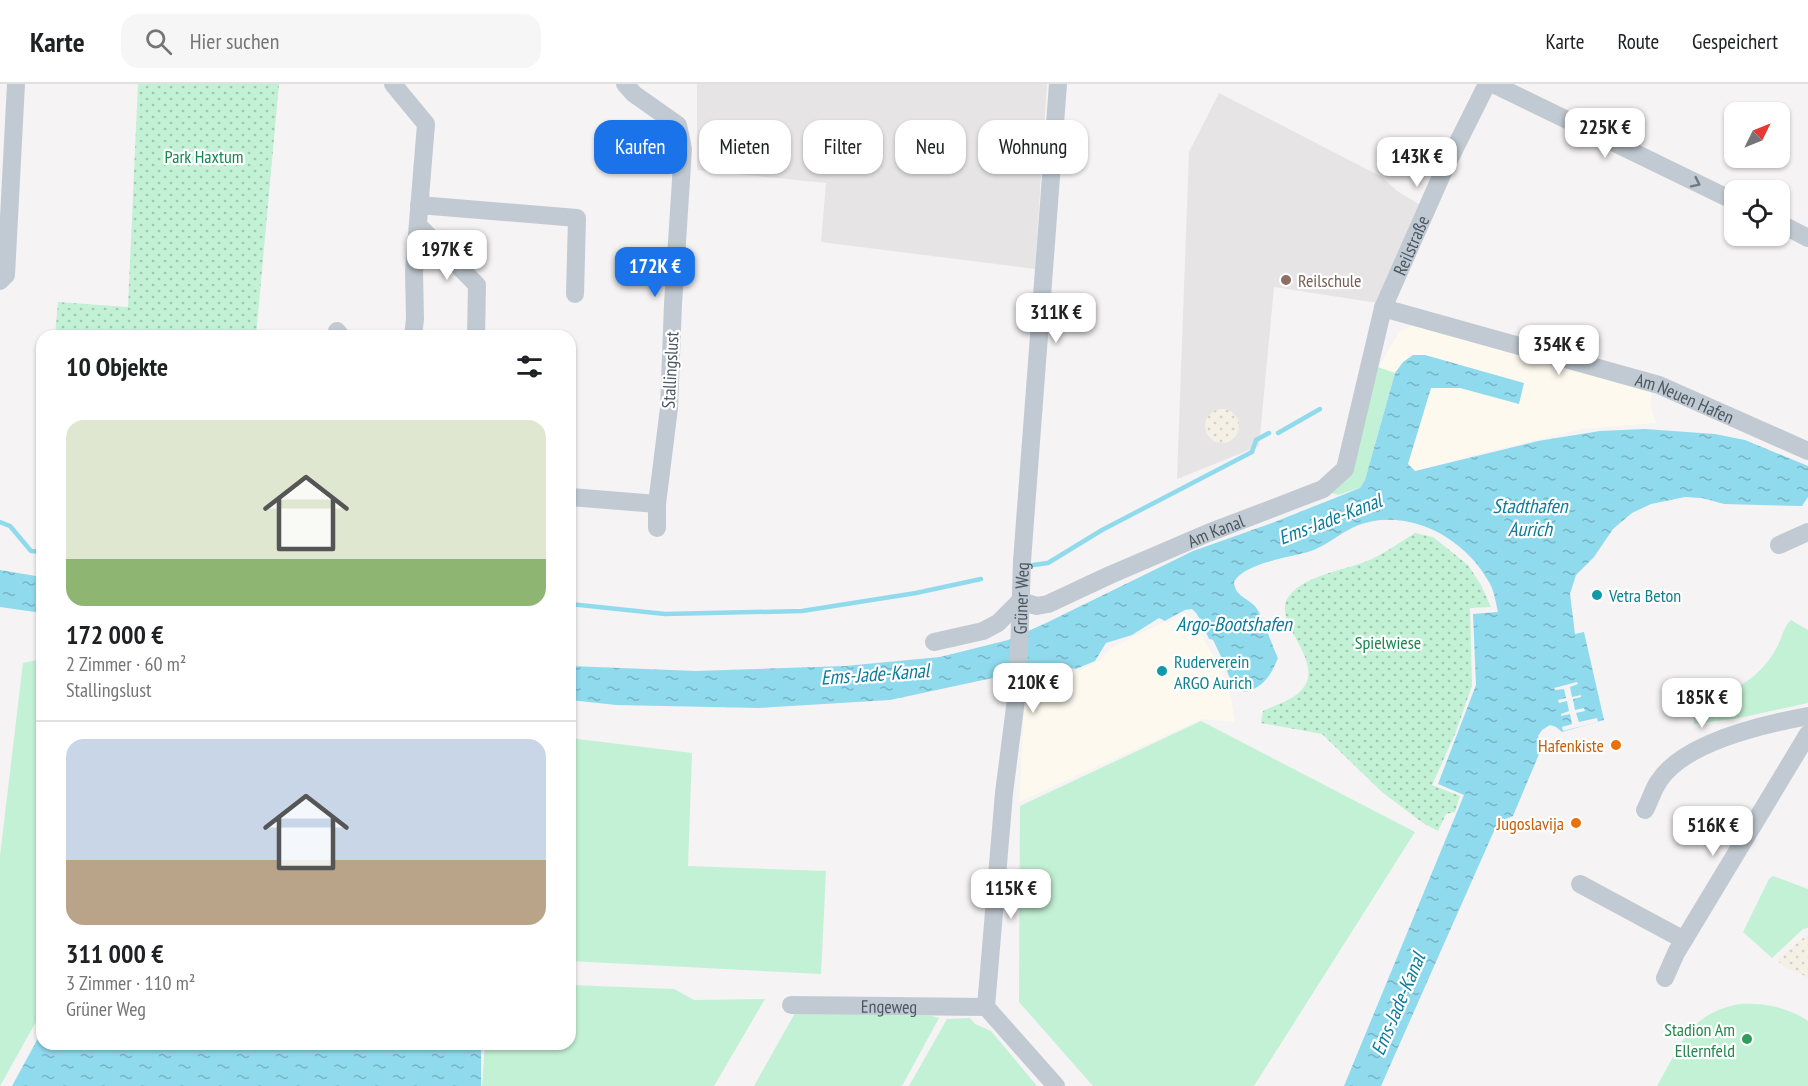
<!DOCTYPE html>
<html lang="de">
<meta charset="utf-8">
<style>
:root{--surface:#fff;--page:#f6f6f6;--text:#202124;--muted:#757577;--line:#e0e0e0;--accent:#1a73e8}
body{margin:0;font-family:"PT Sans Narrow",sans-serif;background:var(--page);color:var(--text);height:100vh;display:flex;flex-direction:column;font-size:22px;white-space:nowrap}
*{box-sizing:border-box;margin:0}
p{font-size:20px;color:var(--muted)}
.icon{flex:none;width:33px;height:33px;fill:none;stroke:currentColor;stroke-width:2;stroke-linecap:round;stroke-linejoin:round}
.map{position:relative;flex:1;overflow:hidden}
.drawer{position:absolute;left:36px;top:246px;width:540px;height:720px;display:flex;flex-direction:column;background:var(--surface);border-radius:18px;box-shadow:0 2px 4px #0004}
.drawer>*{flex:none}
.hud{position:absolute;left:594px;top:36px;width:570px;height:54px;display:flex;gap:12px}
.needle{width:39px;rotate:47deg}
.fabs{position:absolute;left:1724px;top:18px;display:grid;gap:12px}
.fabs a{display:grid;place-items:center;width:66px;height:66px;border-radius:12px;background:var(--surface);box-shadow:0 2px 4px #0004;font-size:30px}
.price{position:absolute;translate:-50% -51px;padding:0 14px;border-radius:12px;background:#fff;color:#222;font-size:20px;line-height:39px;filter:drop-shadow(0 2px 3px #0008)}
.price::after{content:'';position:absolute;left:50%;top:36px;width:18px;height:14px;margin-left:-9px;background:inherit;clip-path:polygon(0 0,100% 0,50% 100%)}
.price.selected{background:var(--accent);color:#fff}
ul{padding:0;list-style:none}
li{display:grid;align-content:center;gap:12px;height:318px;padding:0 30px}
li+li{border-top:2px solid var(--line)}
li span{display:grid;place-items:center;height:186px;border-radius:18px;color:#555}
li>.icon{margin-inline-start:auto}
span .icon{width:108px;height:108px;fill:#fffc;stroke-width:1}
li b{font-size:26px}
h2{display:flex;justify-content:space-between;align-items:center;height:72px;padding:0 30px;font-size:26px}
.tag{padding:0 21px;border-radius:18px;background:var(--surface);box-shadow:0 2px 4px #0004;font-size:21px;line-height:54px}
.tag.selected{background:var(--accent);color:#fff}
header{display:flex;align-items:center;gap:36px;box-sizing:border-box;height:84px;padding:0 30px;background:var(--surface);border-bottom:2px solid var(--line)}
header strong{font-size:28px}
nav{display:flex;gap:33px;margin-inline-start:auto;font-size:21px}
.search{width:420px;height:54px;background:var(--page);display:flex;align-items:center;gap:15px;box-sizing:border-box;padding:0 21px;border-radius:18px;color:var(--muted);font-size:22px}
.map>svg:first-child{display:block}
.commercial{fill:#fdf9ef}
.education{fill:#e6e4e5}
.grass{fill:#c3f1d5}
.sand{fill:url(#sand-dots)}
.park{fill:url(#park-dots)}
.water{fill:url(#water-ripples)}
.pier{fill:#f5f3f3}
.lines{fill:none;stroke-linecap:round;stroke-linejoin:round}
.stream{stroke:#90daee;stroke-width:4.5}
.minor{stroke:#c1cad2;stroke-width:18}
.oneway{stroke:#6e7983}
.education-dot{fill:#8d6e63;stroke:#fff;stroke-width:2}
.culture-dot{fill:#0f9aa8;stroke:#fff;stroke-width:2}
.food-dot{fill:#e8710a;stroke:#fff;stroke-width:2}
.leisure-dot{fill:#2e9e5b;stroke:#fff;stroke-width:2}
.labels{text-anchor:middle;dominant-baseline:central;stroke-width:4.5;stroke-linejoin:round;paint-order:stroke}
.park-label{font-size:18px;fill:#17864f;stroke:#fff}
.street-label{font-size:18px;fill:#4a5661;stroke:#fff}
.education-label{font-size:18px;fill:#785e54;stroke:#fff;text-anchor:start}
.culture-label{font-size:18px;fill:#0d838f;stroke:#fff;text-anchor:start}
.food-label{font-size:18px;fill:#c56008;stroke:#fff;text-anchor:end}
.leisure-label{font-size:18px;fill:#27864d;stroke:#fff;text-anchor:end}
.water-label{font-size:20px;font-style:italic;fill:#0c7c9b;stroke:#fff}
</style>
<header>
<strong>Karte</strong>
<div class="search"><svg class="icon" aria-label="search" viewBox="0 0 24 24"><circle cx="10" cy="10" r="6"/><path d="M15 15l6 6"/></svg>Hier suchen</div>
<nav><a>Karte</a><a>Route</a><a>Gespeichert</a></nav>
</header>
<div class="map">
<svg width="1808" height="1002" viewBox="0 0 1808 1002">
<defs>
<pattern id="sand-dots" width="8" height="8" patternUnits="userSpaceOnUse" patternTransform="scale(1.5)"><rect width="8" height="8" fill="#f5f0e5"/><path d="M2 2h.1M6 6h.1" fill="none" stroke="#d4d0c7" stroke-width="1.8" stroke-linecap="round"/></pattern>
<pattern id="park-dots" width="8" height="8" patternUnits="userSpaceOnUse" patternTransform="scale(1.5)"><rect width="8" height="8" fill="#c3f1d5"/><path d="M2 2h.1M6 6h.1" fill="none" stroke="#a0c6b0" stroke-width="1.8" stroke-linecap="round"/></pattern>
<pattern id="water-ripples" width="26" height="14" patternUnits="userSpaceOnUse" patternTransform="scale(1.5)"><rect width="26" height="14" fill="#90daee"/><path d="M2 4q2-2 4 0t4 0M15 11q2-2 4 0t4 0" fill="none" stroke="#78b4c4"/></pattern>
</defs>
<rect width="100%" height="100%" fill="#f5f3f3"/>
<!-- commercial -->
<g class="commercial">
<path d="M1413,241L1653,305L1650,319L1656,339L1583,345L1469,372L1422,386L1415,387L1408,380L1355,390L1379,283L1399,248Z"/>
<path d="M1185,528L1194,539L1219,581L1230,609L1235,638L1202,635L1019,718L1026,590L1077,587L1099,577L1111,564Z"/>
</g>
<!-- education -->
<g class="education">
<path d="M697,0H1047L1035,185L821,158L826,99L697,86Z"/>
<path d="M1219,9L1382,93L1397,107L1422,122L1378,219L1274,203L1259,362L1177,395L1189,68Z"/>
</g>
<!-- grass -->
<g class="grass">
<path d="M1375,282L1395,289L1365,396L1360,404L1338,411L1325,407L1340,396Z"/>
<path d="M1791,536L1808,546V619L1739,634L1694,640L1692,617C1728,612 1758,597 1776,565C1782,555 1783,543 1791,536Z"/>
<path d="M42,575V927L0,1002V772L23,579Z"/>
<path d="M1201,637L1415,748L1254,1002H1093L1019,918L1020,722Z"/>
<path d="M570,654L692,669L688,782L826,787L821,890L570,877Z"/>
<path d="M1773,792L1808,805V844L1803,845L1772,874L1743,848L1769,795Z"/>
<path d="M570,901L674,905L694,916L765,915L714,1002H482L485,960H570Z"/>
<path d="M1740,920C1764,919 1787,923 1808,937V1002H1657C1681,961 1689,929 1740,920Z"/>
<path d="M795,929L932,932L939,934L902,1002H754Z"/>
<path d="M970,934L975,940L991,947L1037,1002H909L947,935Z"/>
</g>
<!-- sand -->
<g class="sand">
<circle cx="1222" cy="342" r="17"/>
<path d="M1808,850V894C1798,887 1784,886 1777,876Z"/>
</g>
<!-- park -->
<g class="park">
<path d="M138,0H279L256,252H55L58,218L128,223Z"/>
<path d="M1415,449L1433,453L1468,481L1481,501L1491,523L1470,524L1472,602L1455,650L1432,701L1460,712L1455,728L1446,730L1438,747L1423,739L1382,708L1322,650L1261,639L1263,627C1273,622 1287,618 1296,611C1335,582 1268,539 1289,512C1306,489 1352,486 1376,473C1389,466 1402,457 1415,449Z"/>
</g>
<!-- water -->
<g class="water">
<path d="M1413,271H1425L1524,299L1519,320L1460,304H1431L1408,380L1415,387L1538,357L1600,347L1645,345L1715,350L1745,356L1808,382V413L1802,422L1724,420L1702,414L1685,413L1651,420L1632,429L1613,445L1594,473L1576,491L1570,510L1575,550L1584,548L1604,636L1562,648L1556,643L1550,641L1542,646L1538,652L1542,663L1513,732L1498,738L1381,1002H1344L1464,711L1438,700L1476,601L1473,530L1498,528C1496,519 1494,506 1489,498C1464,453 1407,422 1356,442C1340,449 1325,463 1308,468C1287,474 1244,479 1234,498C1235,512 1246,513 1255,522C1262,530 1272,562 1278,574C1272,588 1267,599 1252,606C1235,613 1230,594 1225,582C1222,573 1217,565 1213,556L1209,555C1194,524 1198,519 1165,537L1159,534L1132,551L1106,559L1095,577L1076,585L1053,581L890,616L759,624L616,621L570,616V582L696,587L845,582L940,573L1008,556L1046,539L1193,467L1272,439L1360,404L1365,396L1395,289L1403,278Z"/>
<path d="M0,486L42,493V529L0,523Z"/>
<path d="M42,947V960H481V1002H12Z"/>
</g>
<!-- pier -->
<g class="pier">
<path d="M1192,525L1196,529L1209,555L1213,556L1227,589L1225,588L1211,558L1207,556L1194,530L1186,528L1167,539L1165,537L1185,526Z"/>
<path d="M1577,598L1578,600L1570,603L1572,613L1581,611V613L1573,615L1575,626L1584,624L1585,627L1576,629L1579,638L1597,634L1598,638L1563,647L1562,643L1572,640L1570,630L1561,632V630L1569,627L1567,617L1559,619L1558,616L1566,614L1564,605L1555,606L1554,604Z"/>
</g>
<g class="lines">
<!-- stream -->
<g class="stream">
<path d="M1278,349L1320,325"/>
<path d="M0,438L10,442L31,467L42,468"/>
<path d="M1033,481L1048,479L1102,446L1252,368L1256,356L1269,349"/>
<path d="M570,520L665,530L802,527L916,509L981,495"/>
</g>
<!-- minor -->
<g class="minor">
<path d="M393,0L426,40L414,188L415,235L413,252"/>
<path d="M625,0L634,10L678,41L683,65L673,220L669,324L657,420V444"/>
<path d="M1493,0L1734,117"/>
<path d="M419,121L577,134L575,210"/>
<path d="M1779,139L1808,154"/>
<path d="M418,141L477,201L476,252"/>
<path d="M0,197L6,191L16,0"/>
<path id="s1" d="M1383,224L1659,301L1808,367"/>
<path d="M337,247L341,252"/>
<path d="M570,413L657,420"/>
<path d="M1779,461L1808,448"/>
<path id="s2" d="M1020,517L1037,522L1048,520L1110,491L1208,449L1323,405L1345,385L1383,224L1443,88L1487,0"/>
<path d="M934,558L983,547L998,539L1020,517"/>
<path d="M1645,726C1650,717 1653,705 1659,697C1684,658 1765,640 1808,632"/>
<path d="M1580,800L1684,856"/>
<path d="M1665,894L1676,869L1808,650"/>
<path id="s3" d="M791,921L986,923"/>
<path id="s4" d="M1056,1002L986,923L1004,709L1018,600L1022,477L1058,0"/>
</g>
</g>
<!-- one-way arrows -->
<defs><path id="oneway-chevron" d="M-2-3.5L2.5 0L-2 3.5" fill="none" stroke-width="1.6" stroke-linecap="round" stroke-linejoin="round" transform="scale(1.5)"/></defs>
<use class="oneway" href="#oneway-chevron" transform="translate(1696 99) rotate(26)"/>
<!-- markers -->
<circle class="education-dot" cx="1286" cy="196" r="6"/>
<g class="culture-dot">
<circle cx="1597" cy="511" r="6"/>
<circle cx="1162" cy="587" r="6"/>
</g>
<g class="food-dot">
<circle cx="1616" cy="661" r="6"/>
<circle cx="1576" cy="739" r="6"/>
</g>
<circle class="leisure-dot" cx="1747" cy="955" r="6"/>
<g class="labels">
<!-- park labels -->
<g class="park-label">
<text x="204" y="72">Park Haxtum</text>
<text x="1388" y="558">Spielwiese</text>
</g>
<!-- street labels -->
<g class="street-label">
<text stroke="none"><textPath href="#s2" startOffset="591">Reilstraße</textPath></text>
<text transform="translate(670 286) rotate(-87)">Stallingslust</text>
<text stroke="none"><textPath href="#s1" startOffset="315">Am Neuen Hafen</textPath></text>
<text stroke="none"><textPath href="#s2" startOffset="212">Am Kanal</textPath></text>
<text stroke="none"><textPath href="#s4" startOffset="516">Grüner Weg</textPath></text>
<text stroke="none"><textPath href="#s3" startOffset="98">Engeweg</textPath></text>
</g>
<!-- education labels -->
<g class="education-label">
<text x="1298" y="196">Reilschule</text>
</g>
<!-- culture labels -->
<g class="culture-label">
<text x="1609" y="511">Vetra Beton</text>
<text x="1174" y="577">Ruderverein<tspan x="1174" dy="21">ARGO Aurich</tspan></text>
</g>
<!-- food labels -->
<g class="food-label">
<text x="1604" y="661">Hafenkiste</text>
<text x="1564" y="739">Jugoslavija</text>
</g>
<!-- leisure labels -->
<g class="leisure-label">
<text x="1735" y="945">Stadion Am<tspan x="1735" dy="21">Ellernfeld</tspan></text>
</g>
<!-- water labels -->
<g class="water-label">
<text x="1530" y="422">Stadthafen<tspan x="1530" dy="23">Aurich</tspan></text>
<text transform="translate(1330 435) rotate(-21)">Ems-Jade-Kanal</text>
<text x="1234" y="540">Argo-Bootshafen</text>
<text transform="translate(875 590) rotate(-4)">Ems-Jade-Kanal</text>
<text transform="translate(1398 920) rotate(-67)">Ems-Jade-Kanal</text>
</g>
</g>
</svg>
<div class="fabs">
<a><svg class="needle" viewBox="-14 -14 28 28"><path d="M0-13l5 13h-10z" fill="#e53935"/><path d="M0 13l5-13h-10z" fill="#757577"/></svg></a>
<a><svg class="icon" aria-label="locate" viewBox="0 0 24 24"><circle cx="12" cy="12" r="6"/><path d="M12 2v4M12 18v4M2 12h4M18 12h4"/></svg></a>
</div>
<b class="price" style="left:1605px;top:75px">225K €</b>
<b class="price" style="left:1417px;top:104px">143K €</b>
<b class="price" style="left:447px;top:197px">197K €</b>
<b class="price selected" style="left:655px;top:214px">172K €</b>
<b class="price" style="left:1056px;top:260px">311K €</b>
<b class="price" style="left:1559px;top:292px">354K €</b>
<b class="price" style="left:1033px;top:630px">210K €</b>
<b class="price" style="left:1702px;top:645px">185K €</b>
<b class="price" style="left:1713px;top:773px">516K €</b>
<b class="price" style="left:1011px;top:836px">115K €</b>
<div class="hud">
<a class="tag selected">Kaufen</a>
<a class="tag">Mieten</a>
<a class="tag">Filter</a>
<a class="tag">Neu</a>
<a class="tag">Wohnung</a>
</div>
<section class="drawer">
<h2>10 Objekte<svg class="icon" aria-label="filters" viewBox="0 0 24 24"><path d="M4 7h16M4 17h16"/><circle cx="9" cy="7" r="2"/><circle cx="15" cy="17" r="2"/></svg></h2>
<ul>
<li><span style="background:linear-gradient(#dfe7d0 75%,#8fb573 0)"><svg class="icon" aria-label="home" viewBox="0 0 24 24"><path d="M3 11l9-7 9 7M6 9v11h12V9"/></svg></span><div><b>172 000 €</b><p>2 Zimmer · 60 m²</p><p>Stallingslust</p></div></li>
<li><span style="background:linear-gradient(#c9d6e8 65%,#b9a48a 0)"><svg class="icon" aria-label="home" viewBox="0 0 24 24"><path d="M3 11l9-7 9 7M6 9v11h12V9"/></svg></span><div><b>311 000 €</b><p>3 Zimmer · 110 m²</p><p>Grüner Weg</p></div></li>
</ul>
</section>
</div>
